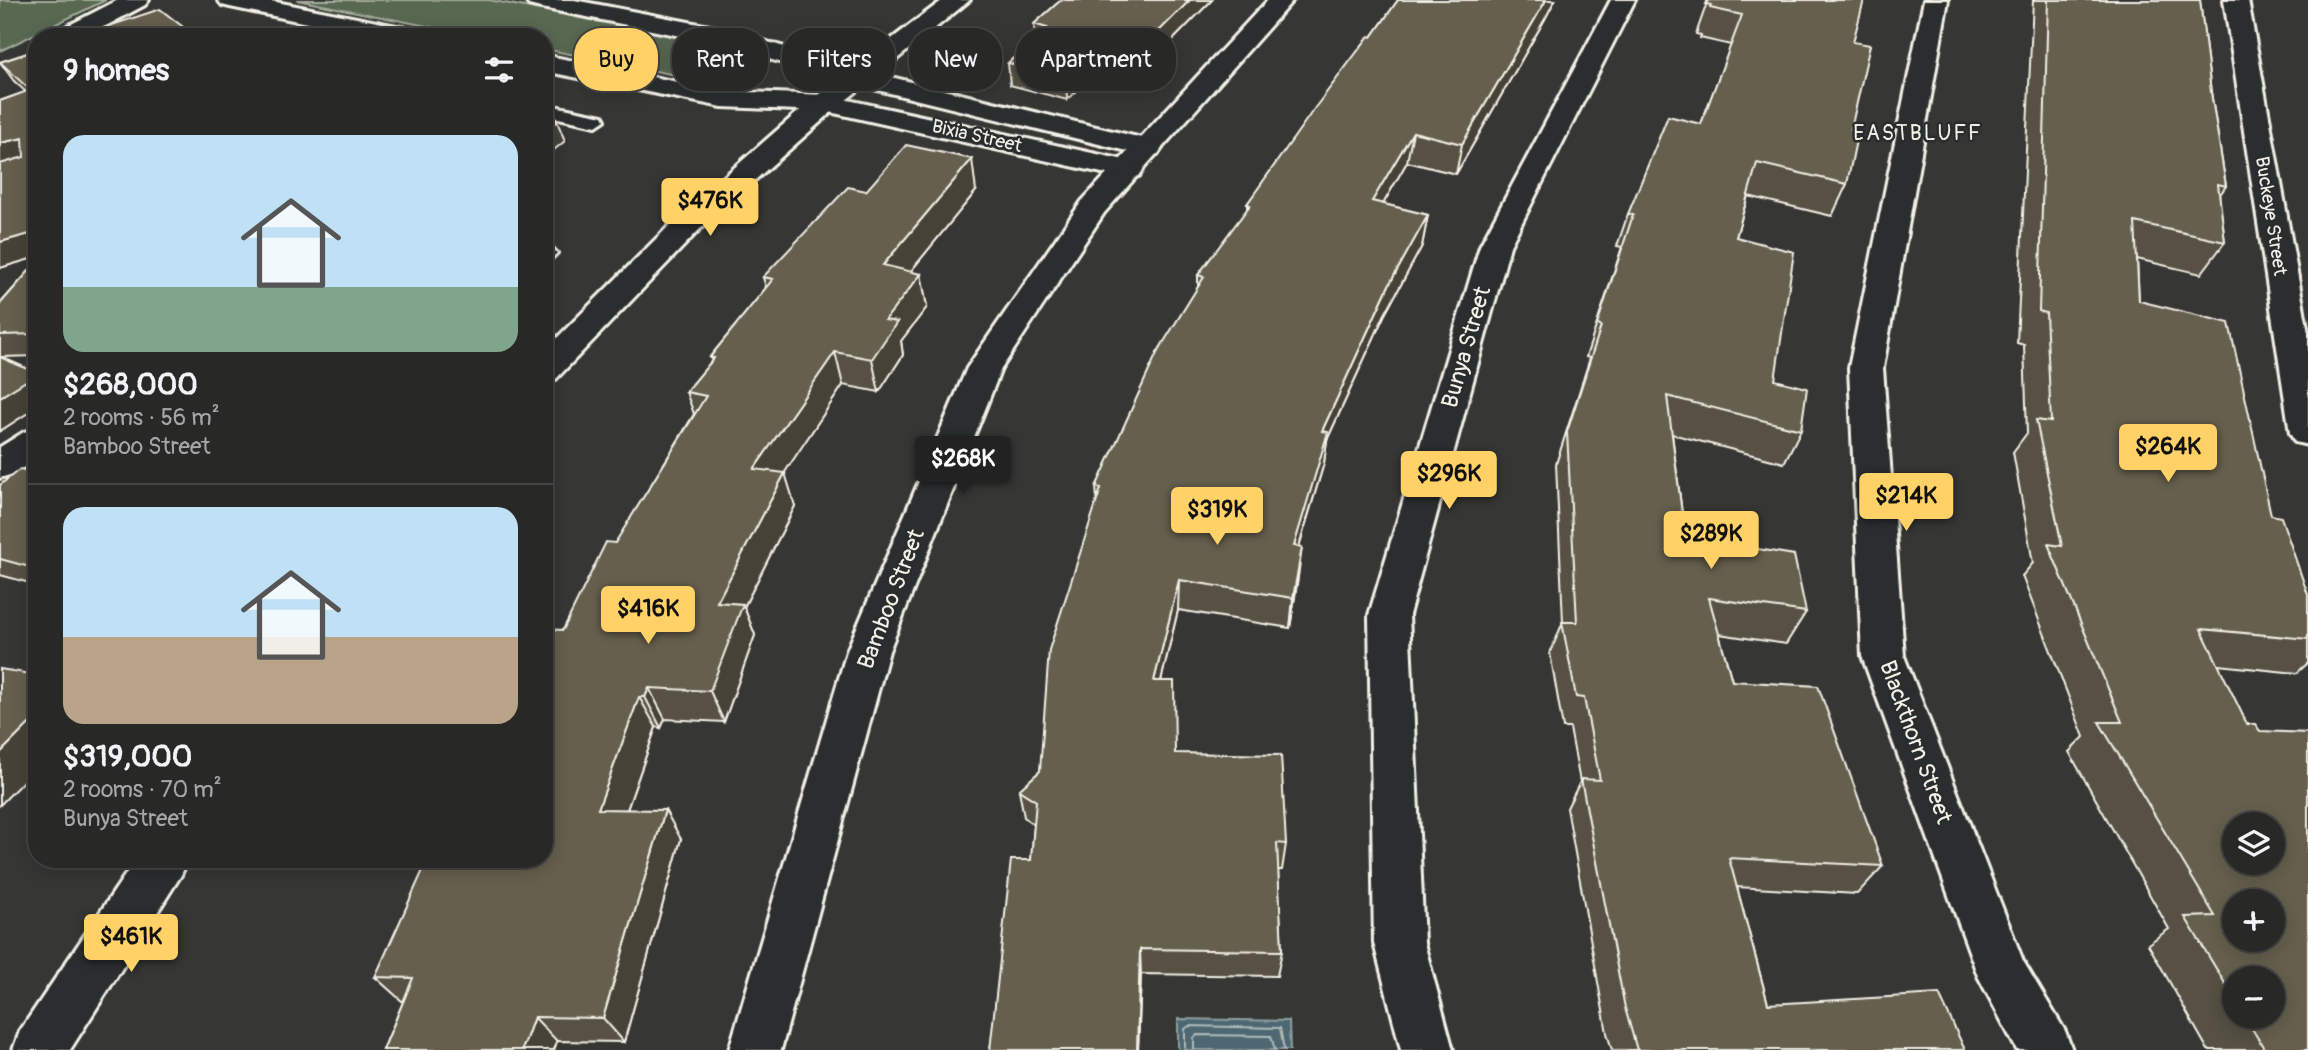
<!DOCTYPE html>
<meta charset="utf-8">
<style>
:root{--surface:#282927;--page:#343533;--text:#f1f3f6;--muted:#a5a6a7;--line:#444544;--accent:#ffd166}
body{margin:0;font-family:Pangolin,sans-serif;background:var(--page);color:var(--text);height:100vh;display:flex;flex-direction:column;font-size:26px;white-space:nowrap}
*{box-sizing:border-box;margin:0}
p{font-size:23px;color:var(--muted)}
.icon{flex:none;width:38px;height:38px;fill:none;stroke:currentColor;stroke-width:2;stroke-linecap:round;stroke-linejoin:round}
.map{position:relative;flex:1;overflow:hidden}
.sheet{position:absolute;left:28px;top:28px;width:525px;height:840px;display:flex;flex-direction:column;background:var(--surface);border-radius:28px;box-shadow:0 4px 18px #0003,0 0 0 2px var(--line)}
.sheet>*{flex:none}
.guide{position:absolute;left:574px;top:28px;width:665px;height:63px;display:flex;gap:14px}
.controls{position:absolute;left:2222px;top:812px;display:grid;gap:14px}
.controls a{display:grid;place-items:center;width:63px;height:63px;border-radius:50%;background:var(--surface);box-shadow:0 4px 18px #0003,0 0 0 2px var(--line);font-size:35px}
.price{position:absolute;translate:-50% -60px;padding:0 16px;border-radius:7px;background:var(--accent);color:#111;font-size:23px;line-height:46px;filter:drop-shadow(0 2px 4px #0008)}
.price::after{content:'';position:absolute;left:50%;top:42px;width:21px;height:16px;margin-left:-10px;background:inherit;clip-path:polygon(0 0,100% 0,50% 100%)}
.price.selected{background:#222;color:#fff}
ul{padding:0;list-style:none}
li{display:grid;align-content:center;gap:14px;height:371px;padding:0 35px}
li+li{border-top:2px solid var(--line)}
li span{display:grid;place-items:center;height:217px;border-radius:21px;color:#555}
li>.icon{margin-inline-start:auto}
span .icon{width:126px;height:126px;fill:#fffc;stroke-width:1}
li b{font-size:30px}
h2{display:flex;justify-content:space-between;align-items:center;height:84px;padding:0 35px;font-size:30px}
.pill{padding:0 24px;border-radius:28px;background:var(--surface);box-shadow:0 4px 18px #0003,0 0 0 2px var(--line);font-size:24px;line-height:63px}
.pill.selected{background:var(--accent);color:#111}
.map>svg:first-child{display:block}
.green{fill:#596851;stroke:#a6ac9c;stroke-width:2}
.water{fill:#4d6872;stroke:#909fa1;stroke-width:2}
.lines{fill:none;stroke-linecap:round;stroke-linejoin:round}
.shore{stroke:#b1bab9;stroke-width:2}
.service-casing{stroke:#f4f1e8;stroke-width:6}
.minor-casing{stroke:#f4f1e8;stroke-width:6}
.tertiary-casing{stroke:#f4f1e8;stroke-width:6}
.secondary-casing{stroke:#f4f1e8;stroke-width:6}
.service{fill:#2a2d2e;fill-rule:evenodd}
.minor{fill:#2a2d2e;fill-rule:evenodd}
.tertiary{fill:#2a2d2e;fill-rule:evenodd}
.secondary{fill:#2a2d2e;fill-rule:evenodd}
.wall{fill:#575143;stroke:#f4f1e8;stroke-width:2;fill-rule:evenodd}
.shaded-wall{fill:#474237;stroke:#f4f1e8;stroke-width:2}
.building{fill:#655e4e;stroke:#f4f1e8;stroke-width:2;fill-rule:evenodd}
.labels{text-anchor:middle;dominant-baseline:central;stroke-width:5;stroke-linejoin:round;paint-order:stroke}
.far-street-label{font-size:19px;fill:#f4f1e8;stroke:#2a2d2e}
.far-quarter-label{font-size:21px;letter-spacing:2px;fill:#f4f1e8;stroke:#2a2d2e}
.street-label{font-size:23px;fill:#f4f1e8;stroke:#2a2d2e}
</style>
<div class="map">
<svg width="2308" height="1050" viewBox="0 0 2308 1050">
<rect width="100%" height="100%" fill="#363734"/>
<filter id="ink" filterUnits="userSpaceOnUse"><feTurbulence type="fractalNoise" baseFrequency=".0143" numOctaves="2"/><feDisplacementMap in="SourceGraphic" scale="14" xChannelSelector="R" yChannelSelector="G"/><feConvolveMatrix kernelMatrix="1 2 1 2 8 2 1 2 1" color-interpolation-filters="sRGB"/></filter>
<g filter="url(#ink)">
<!-- green -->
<g class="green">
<path d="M0,0H106L0,51Z"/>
<path d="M297,0H489L739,48L754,55L756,59L751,70L743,75L711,82L544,49V37H481Z"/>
</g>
<!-- water -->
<path class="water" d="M1178,1019L1289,1021L1290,1050H1178Z"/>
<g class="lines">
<!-- shore -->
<g class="shore">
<path d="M1185,1050V1029L1189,1026L1280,1028L1284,1050"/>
<path d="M1194,1050V1038L1197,1035L1271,1036L1275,1050"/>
</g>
<defs>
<g id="service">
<path d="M544,104L603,116L605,120L596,126L544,115Z"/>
<path d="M544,247L553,249L557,253L551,259L544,261Z"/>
</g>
<g id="minor">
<path d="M1268,0H1293L1104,213L1001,369L889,651L781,1050H729L847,651L967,368L1082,201Z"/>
<path d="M1611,0H1635L1510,246L1409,615L1424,943L1453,1050H1401L1374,943L1369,615L1480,246Z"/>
<path d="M1924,0H1948L1883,368L1904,656L2023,961L2065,1031L2072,1050H2017L1978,976L1862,656L1849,368Z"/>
<path d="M2224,0H2248L2308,333V445L2295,442L2290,433Z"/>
<path d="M37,428V459L13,474L0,478V447L24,432Z"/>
</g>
<g id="tertiary">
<path d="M118,0H149L145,5L85,37H53L56,32Z"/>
<path d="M218,0H266L412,29L421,32L424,37H374L230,7L222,5Z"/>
<path d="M525,0H574L720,28L866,71L1158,142L1162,148L1158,154L1148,156L849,83L716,43L537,7L529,5Z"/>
<path d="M544,55L722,91L825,95L1129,161L1139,164L1143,170L1139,176L1129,179L825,111L722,107L544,71Z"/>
</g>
<g id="secondary">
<path d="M943,0H970L835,109L699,230L556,379L544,382V351L677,218L815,97Z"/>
<path d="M136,859H188L181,875L70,1050H13L20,1031Z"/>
</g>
</defs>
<!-- service casing -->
<use href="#service" class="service-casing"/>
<!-- minor casing -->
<use href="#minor" class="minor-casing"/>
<!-- tertiary casing -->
<use href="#tertiary" class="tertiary-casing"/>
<!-- secondary casing -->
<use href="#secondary" class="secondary-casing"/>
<!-- service -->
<use href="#service" class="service"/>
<!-- minor -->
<use href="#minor" class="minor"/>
<!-- tertiary -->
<use href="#tertiary" class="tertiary"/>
<!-- secondary -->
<use href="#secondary" class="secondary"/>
</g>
<!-- wall -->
<g class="wall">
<path d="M1061,0H1212L1159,54L1153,52L1130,76L1100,69L1067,100L1010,85L1008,63L1035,39L1034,24Z"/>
<path d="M1398,0H1555L1545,19L1456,174L1407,162L1383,204L1428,215L1422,246L1384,316L1327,440L1324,463L1299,547L1298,577L1290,628L1178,610L1161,681L1175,753L1286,844L1282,870H1278L1282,951L1277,976L1141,974L1138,1050H990L1031,860L1034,825L1024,817L1019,790L1040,771L1097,499L1096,487L1198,287V275L1247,210V204L1372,37Z"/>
<path d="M1708,0L1853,42L1851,129L1847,184L1832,216L1748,196L1736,237L1775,380L1801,430L1784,463L1672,434L1685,537L1806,612L1786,644L1719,634L1732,681L1883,866L1857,894L1737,887L1768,1004L1965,1050H1612L1607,1033L1567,808L1580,782L1570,728H1563L1550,653L1563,622L1556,464L1590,358L1586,357L1622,247L1617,246L1628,214L1701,124L1731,45L1700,38L1701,35L1696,34Z"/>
<path d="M2033,0H2200L2211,92L2226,186L2219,196L2225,242L2201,274L2137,259L2139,301L2271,515L2308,595V663L2297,673L2218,665L2308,1050H2208L2148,944L2169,929L2069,752L2084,737L2022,576L2033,563L2013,452L2027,433L2024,345L2017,343ZM2235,978L2273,1017H2235Z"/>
<path d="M37,50V257L0,268V101L26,92L14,81L0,62Z"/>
<path d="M866,191H976L910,272L921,274L927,307L901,341L903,355L879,392L843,385L784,473L795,506L744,607L755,635L724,722L665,719L661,728L656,727L627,810L681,839L624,1042L557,1041L554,1050H383L403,1002L375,977L544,859L563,630L694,414L686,392L712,361L710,357L766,288L763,277Z"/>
<path d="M37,262V356L1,357L37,373V407L0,431V304Z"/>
<path d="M37,463V585L0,575V485L27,471Z"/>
</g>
<!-- shaded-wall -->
<g class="shaded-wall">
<path d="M1190,0H1212L1159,54V31Z"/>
<path d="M1546,0H1555L1545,19L1456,174L1462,144Z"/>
<path d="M1153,30V52L1130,76V53Z"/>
<path d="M1099,46L1100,69L1067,100L1066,77Z"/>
<path d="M557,121L565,141L544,158V131Z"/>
<path d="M1413,132L1407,162L1367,232L1372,201Z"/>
<path d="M23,138L37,155L0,167V143Z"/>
<path d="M972,159L976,191L889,298L883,265Z"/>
<path d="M1428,215L1422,246L1384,316L1327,440L1324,463L1290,576L1294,546L1322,431L1389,285Z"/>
<path d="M37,232V257L0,268V242Z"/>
<path d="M921,274L927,307L901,341L903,355L879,392L872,359L885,320Z"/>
<path d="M835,352L843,385L765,502L754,469Z"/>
<path d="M37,374V407L0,431V397Z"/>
<path d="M785,473L795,506L744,607L755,635L724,722L710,691L717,602Z"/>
<path d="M1302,547L1298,577L1290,628L1293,598Z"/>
<path d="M1179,580L1178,610L1154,710V681Z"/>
<path d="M649,688L665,719L661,728L645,697Z"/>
<path d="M639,697L656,727L617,838L598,809Z"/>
<path d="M37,716V767L0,805V753Z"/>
<path d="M665,810L681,839L624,1042L603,1018Z"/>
<path d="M1140,949L1141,974L1138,1050H1137Z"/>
<path d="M534,1017L557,1041L554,1050H522Z"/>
</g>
<!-- building -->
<g class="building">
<path d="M1061,0H1190L1159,31L1153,30L1130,53L1099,46L1066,77L1008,63L1047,28L1034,24Z"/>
<path d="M1398,0H1546L1462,144L1413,132L1372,201L1428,215L1389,285L1322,431L1328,432L1294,546L1302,547L1293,598L1179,580L1154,681H1174L1175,753L1281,755L1286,844L1277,843L1282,951L1140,949L1137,1050H990L1011,860H1031L1036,801L1019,790L1040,771L1049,650L1101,488L1096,487L1157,353L1204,277L1198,275L1250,205L1247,204L1314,109L1369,36L1372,37Z"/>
<path d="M1708,0H1864L1853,42L1870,45L1851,129L1858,131L1847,184L1757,163L1736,237L1794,252L1775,380L1807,388L1801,430L1667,396L1685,537L1794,555L1806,612L1709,598L1732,681L1818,686L1883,866L1729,858L1768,1004L1939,994L1965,1050H1637L1625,1008L1581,779L1600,780L1584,698L1576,697L1562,622H1577L1567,432L1601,326L1597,325L1633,215L1628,214L1668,116L1701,124L1742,15L1710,8L1711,5L1706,4Z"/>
<path d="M2048,0H2200L2211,92L2226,186L2218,184L2225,242L2135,222L2139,301L2229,323L2271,515L2281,517L2308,595V639L2201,629L2247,724H2255L2260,731L2308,733V1050H2265L2245,1017H2273V978H2235V1000L2185,917L2215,916L2099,722H2122L2048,544L2062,546L2036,420L2051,422L2046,313L2039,311ZM2235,824H2273V863H2235ZM2235,901H2273V940H2235Z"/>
<path d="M160,9L196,37H76Z"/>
<path d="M37,50V232L0,242V164L24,157L23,138L0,143V101L30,90L0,62Z"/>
<path d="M544,118L557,121L544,131Z"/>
<path d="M906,145L972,159L883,265L921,274L885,320L897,322L872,359L835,352L754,469L785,473L717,602L743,604L710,691L649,688L645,697H639L598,809L665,810L603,1018L534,1017L522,1050H383L413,978L375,977L428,859H544V629L563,630L606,542L615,543L706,396L686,392L714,358L710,357L773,279L763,277L848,187L866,191Z"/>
<path d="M37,262V334L0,335V304Z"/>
<path d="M0,357L37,373V374L0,397Z"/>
<path d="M37,463V569L0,559V485L20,469L27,471Z"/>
<path d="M0,669L37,675V716L0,753Z"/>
</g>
</g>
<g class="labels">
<!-- far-street labels -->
<g class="far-street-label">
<text transform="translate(977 136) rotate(13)">Bixia Street</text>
<text transform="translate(2271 216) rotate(81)">Buckeye Street</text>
</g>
<!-- far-quarter labels -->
<g class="far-quarter-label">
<text x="1918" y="133">EASTBLUFF</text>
</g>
<!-- street labels -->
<g class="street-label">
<text transform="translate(1466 347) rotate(-74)">Bunya Street</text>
<text transform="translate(891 599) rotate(-69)">Bamboo Street</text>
<text transform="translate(1916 742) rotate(70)">Blackthorn Street</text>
</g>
</g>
</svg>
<div class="controls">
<a><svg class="icon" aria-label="layers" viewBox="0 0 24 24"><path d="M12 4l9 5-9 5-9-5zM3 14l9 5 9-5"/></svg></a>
<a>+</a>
<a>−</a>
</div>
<b class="price" style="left:710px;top:238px">$476K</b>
<b class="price" style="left:2168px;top:484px">$264K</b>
<b class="price selected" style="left:963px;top:496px">$268K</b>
<b class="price" style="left:1449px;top:511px">$296K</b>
<b class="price" style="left:1906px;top:533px">$214K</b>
<b class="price" style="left:1217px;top:547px">$319K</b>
<b class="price" style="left:1711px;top:571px">$289K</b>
<b class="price" style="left:648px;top:646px">$416K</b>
<b class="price" style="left:131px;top:974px">$461K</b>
<div class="guide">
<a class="pill selected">Buy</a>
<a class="pill">Rent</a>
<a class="pill">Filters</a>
<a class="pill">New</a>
<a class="pill">Apartment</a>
</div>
<section class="sheet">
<h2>9 homes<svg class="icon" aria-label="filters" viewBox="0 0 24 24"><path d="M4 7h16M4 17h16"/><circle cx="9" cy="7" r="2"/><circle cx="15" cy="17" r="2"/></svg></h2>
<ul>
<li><span style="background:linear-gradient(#bfe0f5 70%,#7fa58c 0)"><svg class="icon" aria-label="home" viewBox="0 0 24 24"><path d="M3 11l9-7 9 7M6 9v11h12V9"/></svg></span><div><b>$268,000</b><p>2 rooms · 56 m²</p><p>Bamboo Street</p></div></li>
<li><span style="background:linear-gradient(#bfe0f5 60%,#b9a48a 0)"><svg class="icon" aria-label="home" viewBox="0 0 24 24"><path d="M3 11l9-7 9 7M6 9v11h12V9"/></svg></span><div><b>$319,000</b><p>2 rooms · 70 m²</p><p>Bunya Street</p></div></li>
</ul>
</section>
</div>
